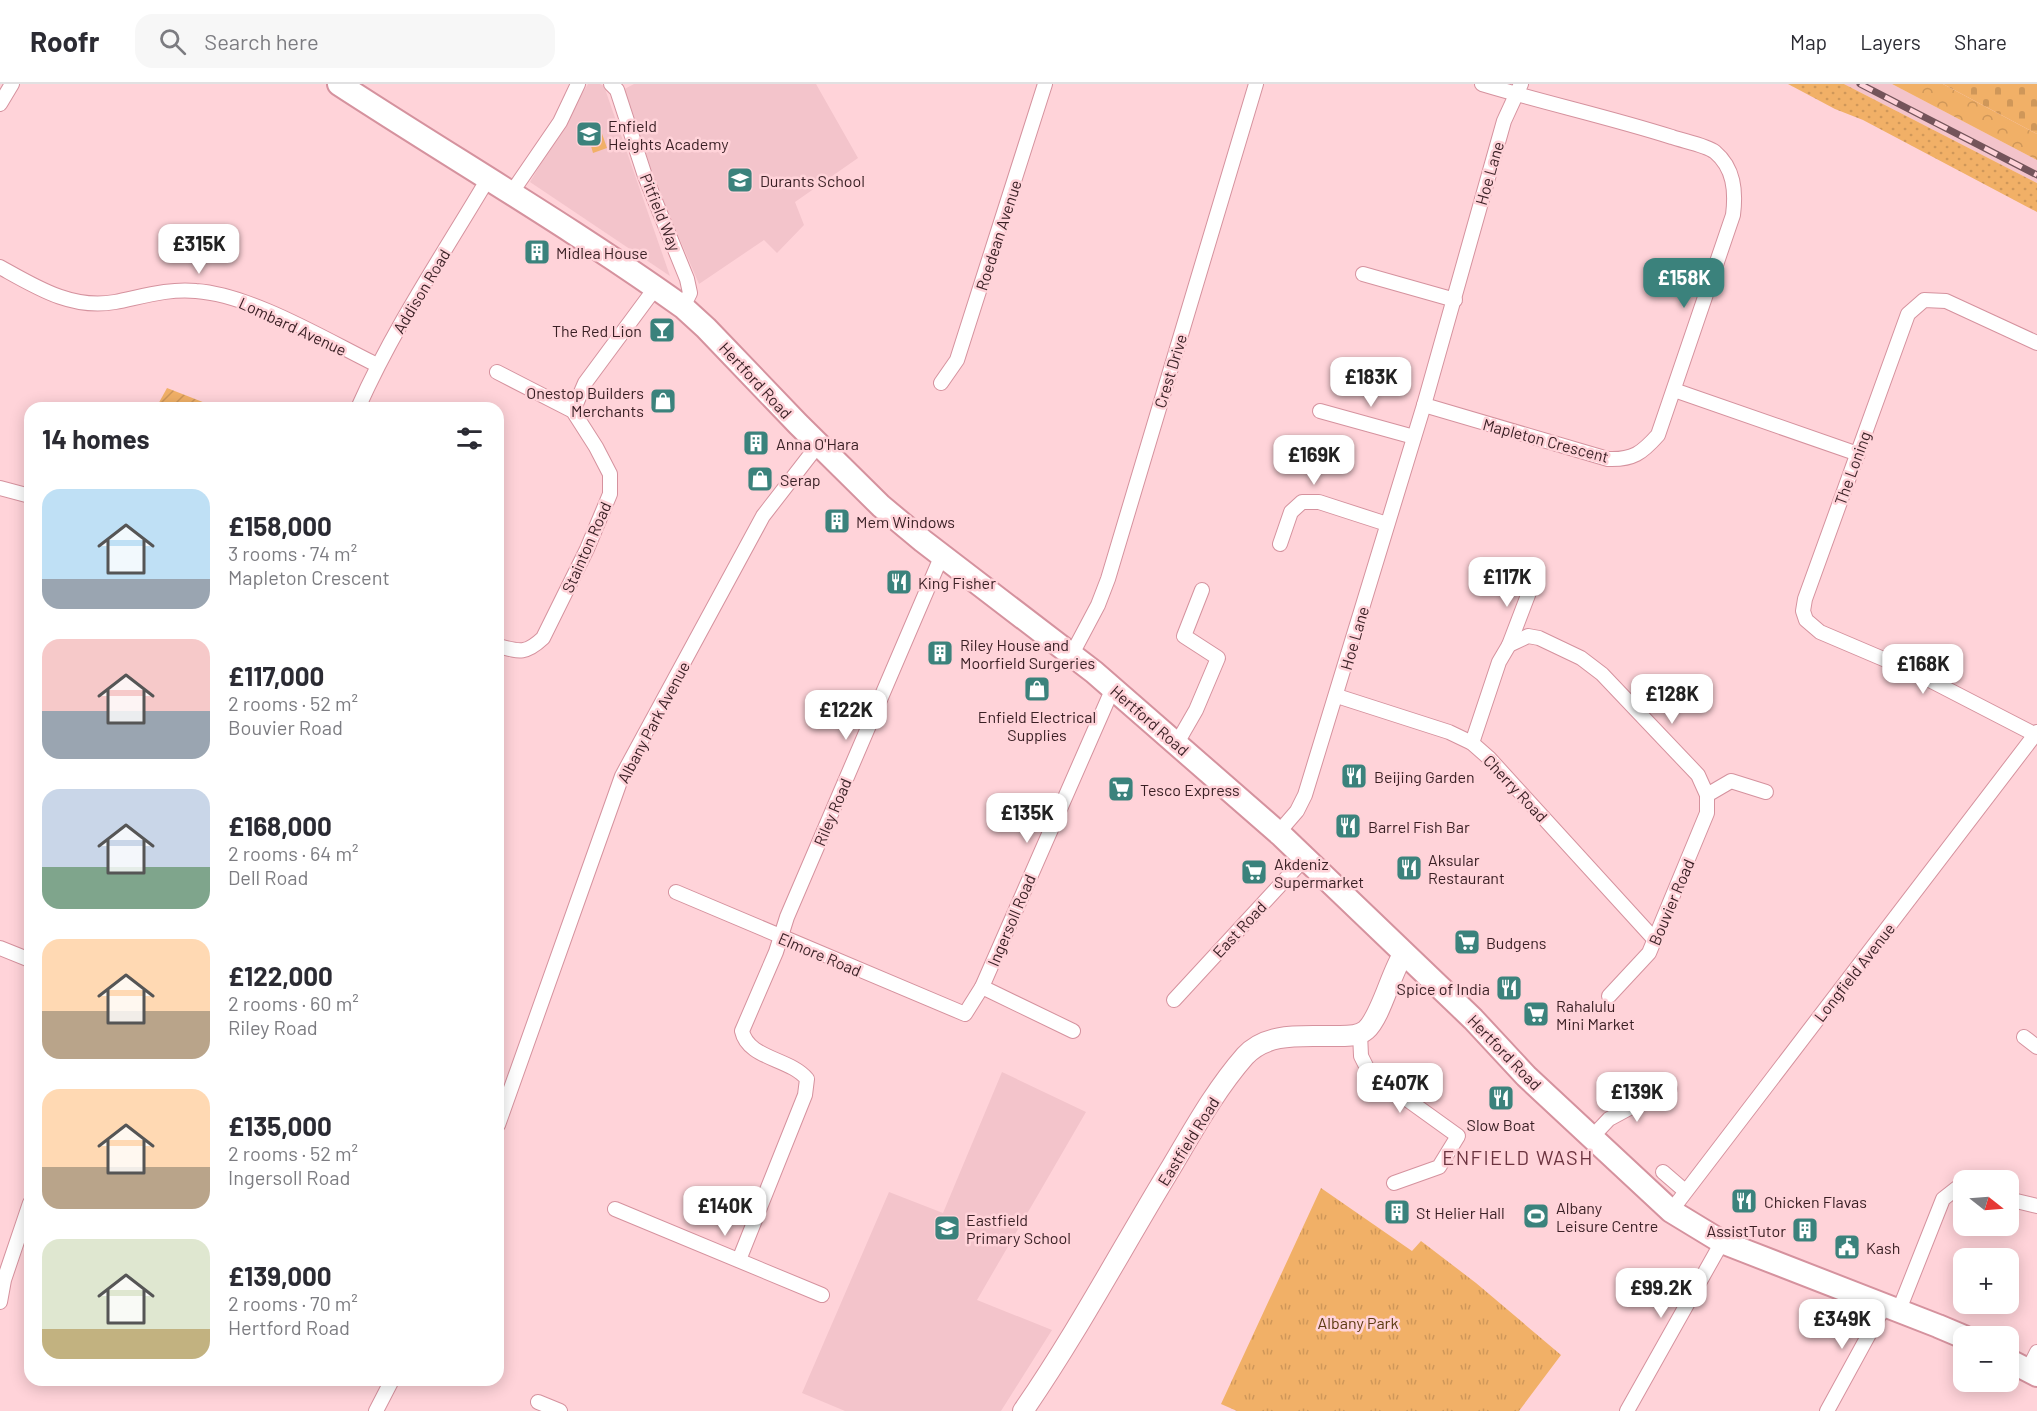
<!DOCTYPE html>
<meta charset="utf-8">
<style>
:root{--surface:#fff;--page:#f7f7f7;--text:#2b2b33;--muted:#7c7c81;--line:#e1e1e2;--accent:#3b827c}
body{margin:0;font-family:Barlow,sans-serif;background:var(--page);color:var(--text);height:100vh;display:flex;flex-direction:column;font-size:22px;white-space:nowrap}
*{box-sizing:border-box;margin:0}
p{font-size:20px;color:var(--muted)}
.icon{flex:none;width:33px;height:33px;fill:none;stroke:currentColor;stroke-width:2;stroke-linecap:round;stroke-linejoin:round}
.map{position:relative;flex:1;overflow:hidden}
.sheet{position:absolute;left:24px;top:318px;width:480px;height:984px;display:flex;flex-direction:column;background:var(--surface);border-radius:18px;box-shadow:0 3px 15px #0003}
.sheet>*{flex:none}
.needle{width:39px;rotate:107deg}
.controls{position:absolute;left:1953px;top:1086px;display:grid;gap:12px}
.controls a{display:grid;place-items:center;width:66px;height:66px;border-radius:12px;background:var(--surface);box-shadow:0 3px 15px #0003;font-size:30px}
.price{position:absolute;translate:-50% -51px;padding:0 14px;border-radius:12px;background:#fff;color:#222;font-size:20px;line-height:39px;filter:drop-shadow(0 2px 3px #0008)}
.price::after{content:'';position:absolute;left:50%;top:36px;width:18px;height:14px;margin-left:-9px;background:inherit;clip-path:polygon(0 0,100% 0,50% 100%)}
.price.on{background:var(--accent);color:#fff}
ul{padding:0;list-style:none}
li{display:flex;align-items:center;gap:18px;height:150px;padding:0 18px}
li span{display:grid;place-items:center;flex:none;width:168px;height:120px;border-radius:18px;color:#555}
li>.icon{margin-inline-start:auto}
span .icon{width:72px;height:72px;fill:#fffc;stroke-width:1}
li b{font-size:26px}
h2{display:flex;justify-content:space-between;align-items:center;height:72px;padding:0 18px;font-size:26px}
header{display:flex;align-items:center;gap:36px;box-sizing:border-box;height:84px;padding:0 30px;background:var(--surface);border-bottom:2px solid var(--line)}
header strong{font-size:28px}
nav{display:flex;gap:33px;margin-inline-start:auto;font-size:21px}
.search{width:420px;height:54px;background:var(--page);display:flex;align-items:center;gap:15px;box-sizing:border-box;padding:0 21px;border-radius:18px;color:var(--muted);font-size:22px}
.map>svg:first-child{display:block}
.built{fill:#f3c4cb}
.grass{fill:url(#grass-dots)}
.forest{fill:url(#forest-crowns)}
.cemetery{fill:url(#cemetery-stones)}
.park{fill:url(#park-tufts)}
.garden{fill:url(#garden-furrows)}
.pitch{fill:#f1b067}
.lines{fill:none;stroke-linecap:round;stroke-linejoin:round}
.street-casing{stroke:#d5929e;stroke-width:16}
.secondary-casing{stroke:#d5929e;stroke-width:22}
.primary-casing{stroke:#d5929e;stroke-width:26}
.street{stroke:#fff;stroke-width:14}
.secondary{stroke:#fff;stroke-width:20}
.primary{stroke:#fff;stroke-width:22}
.rail-casing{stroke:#74545a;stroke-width:7}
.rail{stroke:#ffd3d9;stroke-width:4.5;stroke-dasharray:14;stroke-linecap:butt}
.labels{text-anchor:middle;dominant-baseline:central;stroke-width:5;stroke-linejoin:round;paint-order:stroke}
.poi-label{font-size:16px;fill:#391f24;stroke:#ffd3d9;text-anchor:start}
.street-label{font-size:16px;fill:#391f24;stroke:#ffd3d9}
.park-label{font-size:16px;fill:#5c3b11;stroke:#ffd3d9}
.quarter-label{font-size:20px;letter-spacing:1.5px;fill:#6c333f;stroke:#ffd3d9}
</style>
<header>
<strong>Roofr</strong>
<div class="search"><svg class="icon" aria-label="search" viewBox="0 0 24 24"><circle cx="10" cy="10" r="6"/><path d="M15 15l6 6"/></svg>Search here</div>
<nav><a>Map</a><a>Layers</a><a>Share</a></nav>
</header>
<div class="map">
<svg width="2037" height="1327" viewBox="0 0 2037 1327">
<defs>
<pattern id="grass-dots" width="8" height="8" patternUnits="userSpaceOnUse" patternTransform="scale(1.5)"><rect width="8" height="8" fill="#f1b067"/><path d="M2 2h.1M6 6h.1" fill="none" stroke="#cf9759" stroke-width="1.8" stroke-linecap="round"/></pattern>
<pattern id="forest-crowns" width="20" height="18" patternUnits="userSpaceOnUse" patternTransform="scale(1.5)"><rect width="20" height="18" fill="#f1b067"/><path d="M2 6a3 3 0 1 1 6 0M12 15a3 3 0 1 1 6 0" fill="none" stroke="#cf9759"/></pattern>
<pattern id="cemetery-stones" width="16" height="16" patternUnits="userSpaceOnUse" patternTransform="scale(1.5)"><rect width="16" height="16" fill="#f1b067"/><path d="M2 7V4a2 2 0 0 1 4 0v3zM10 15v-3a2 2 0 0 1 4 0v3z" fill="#cf9759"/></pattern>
<pattern id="park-tufts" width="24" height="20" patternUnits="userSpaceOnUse" patternTransform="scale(1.5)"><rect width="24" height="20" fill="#f1b067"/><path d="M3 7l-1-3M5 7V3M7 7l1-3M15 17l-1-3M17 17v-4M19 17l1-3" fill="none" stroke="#cf9759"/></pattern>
<pattern id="garden-furrows" width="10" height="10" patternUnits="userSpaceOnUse" patternTransform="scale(1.5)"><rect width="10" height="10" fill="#f1b067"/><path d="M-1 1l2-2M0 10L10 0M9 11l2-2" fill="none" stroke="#cf9759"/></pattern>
</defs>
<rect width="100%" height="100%" fill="#ffd3d9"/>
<!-- built -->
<g class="built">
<path d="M588,0H600L604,2L670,192L530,98Z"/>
<path d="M634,0H816L858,74L795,118L804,141L777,169L764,156L699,200L617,9Z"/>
<path d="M1844,0H1892L2037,76V99Z"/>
<path d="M1002,988L1086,1028L977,1216L1052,1246L1001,1327H845L802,1309L889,1108L943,1129Z"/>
</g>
<!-- grass -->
<path class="grass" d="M1788,0H1844L2037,99V128L1863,36L1835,25Z"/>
<!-- forest -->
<path class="forest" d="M1892,0H1943L2037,50V76Z"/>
<!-- cemetery -->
<path class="cemetery" d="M1943,0H2037V50Z"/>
<!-- park -->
<path class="park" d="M1321,1104L1412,1167L1421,1157L1476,1199L1561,1271L1519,1327H1237L1221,1320Z"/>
<!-- garden -->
<path class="garden" d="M167,304L218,324H156Z"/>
<!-- pitch -->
<path class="pitch" d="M600,44L607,64L593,69L587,48Z"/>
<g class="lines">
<defs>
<g id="street">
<path d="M611,0L617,6L645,92L687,195L690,209L683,223"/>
<path d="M0,20L12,0"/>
<path d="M512,108L560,38L578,0"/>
<path d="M0,183C36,203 72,226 115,218C141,213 169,204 196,207C252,211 326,256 377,281"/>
<path d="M1363,190L1455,216"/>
<path d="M497,288L573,327L596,363L610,390V410L587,465L543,554C526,570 520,568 498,562"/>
<path d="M941,299L957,276L1045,0"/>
<path d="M1674,306L1858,370"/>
<path d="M1424,321L1608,375C1633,376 1642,369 1658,351L1733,131C1736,107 1734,84 1715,68C1706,61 1683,57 1672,53C1609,33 1545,19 1482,0"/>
<path d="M358,324C394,243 444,169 489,93"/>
<path d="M573,327L585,299L656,203"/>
<path d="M1320,327L1414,353"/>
<path d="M0,404L30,412"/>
<path d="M1280,460L1291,428L1302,418H1319L1387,440"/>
<path d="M1509,561L1533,498"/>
<path d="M1072,570L1098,521L1108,495L1256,0"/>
<path d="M1337,612L1449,648L1472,659L1489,674L1655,856"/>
<path d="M2036,651L1914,588L1820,548L1806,536L1803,527L1805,515L1908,230L1924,216L1946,217L2037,259"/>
<path d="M1177,659L1196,626L1218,574L1184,552L1202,506"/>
<path d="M1472,659L1499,578L1509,561L1528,552L1539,554L1581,574L1602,590L1698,691L1707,711V729L1649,869L1609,912"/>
<path d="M1707,711L1731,697L1766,708"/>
<path d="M1278,749L1297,727L1305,711L1424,321L1504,37L1521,0"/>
<path d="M676,808L965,930L982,903L1113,604"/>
<path d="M0,864L30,876"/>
<path d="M982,903L1073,947"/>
<path d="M1174,916L1305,774"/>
<path d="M1360,949L1361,972L1369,988L1458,1052L1439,1083L1394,1099"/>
<path d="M2024,953L2037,963"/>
<path d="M498,1041L622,692L763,432L818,361"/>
<path d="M1592,1053L1609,1035L1648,1014L1670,1005"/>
<path d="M1663,1088L1685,1107"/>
<path d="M2008,1115L2037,1122"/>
<path d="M615,1125L822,1211"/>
<path d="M1671,1127L2037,648"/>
<path d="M739,1176L805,1011L807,995C790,974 748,975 742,947L776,868L787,833L942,471"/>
<path d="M0,1218L4,1196L30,1119"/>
<path d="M1899,1226L1943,1115L1957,1104L1964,1105"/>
<path d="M2028,1286L2037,1268"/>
<path d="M538,1318L560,1327"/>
<path d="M376,1327L392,1296"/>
<path d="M1627,1327L1722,1158"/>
<path d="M1827,1327L1885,1221"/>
</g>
<path id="secondary" d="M1023,1327C1077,1249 1122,1164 1172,1082C1194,1045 1216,1005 1245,972C1268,947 1305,953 1335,952C1345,952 1358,953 1366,946C1381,933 1391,888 1404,869"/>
<g id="primary">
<path d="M339,0C454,75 571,143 683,223L706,244L798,340L881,422L923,457L1094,588L1282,752L1473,935L1526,992L1671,1127L1722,1158L1938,1242L1964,1253"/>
<path d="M2008,1276L2037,1291"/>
</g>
</defs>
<!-- street casing -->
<use href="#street" class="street-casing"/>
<!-- secondary casing -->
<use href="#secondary" class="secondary-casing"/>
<!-- primary casing -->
<use href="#primary" class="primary-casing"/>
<!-- street -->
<use href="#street" class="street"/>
<!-- secondary -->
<use href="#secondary" class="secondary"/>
<!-- primary -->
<use href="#primary" class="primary"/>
<defs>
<path id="rail" d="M1860,0L2037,91"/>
</defs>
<!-- rail casing -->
<use href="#rail" class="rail-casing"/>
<!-- rail -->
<use href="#rail" class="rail"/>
</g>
<!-- icons -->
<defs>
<symbol id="school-square" viewBox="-11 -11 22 22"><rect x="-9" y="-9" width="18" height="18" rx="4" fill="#3b827c" stroke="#ffd3d9"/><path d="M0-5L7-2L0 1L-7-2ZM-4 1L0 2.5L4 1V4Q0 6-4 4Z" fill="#fff"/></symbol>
<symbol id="building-square" viewBox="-11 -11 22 22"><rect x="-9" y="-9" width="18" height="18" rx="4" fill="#3b827c" stroke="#ffd3d9"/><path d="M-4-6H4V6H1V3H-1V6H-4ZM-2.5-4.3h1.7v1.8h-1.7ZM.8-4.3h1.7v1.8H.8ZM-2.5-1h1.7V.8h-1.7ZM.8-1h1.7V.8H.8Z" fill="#fff"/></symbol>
<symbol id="bar-square" viewBox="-11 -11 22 22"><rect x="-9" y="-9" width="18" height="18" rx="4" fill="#3b827c" stroke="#ffd3d9"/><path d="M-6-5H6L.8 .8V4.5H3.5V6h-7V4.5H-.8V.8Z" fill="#fff"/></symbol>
<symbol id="shop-square" viewBox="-11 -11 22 22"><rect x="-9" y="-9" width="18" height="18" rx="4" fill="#3b827c" stroke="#ffd3d9"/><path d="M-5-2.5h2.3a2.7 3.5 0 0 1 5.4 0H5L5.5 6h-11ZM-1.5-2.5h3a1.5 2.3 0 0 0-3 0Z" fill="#fff"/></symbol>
<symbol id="restaurant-square" viewBox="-11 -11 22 22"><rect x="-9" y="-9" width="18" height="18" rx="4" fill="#3b827c" stroke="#ffd3d9"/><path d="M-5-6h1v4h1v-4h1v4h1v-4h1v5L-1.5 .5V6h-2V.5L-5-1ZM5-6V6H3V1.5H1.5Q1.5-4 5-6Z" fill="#fff"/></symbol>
<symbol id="supermarket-square" viewBox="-11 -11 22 22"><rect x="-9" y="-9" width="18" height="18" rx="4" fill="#3b827c" stroke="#ffd3d9"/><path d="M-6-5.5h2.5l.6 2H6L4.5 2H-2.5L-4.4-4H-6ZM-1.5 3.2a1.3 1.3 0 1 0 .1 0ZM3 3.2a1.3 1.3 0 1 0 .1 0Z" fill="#fff"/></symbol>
<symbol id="stadium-square" viewBox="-11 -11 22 22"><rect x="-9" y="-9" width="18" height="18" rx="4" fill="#3b827c" stroke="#ffd3d9"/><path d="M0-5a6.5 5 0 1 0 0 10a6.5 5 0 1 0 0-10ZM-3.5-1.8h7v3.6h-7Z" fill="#fff"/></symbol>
<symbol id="civic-square" viewBox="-11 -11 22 22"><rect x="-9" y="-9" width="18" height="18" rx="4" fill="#3b827c" stroke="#ffd3d9"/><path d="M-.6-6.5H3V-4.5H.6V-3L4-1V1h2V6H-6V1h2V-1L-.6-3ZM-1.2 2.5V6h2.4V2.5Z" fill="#fff"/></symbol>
</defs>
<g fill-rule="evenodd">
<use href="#school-square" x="574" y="35" width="30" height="30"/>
<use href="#school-square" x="725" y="81" width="30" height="30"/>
<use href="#building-square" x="522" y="153" width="30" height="30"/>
<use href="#bar-square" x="647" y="231" width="30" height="30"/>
<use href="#shop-square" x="648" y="302" width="30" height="30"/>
<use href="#building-square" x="741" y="344" width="30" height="30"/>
<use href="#shop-square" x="745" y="380" width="30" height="30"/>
<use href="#building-square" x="822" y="422" width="30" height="30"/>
<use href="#restaurant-square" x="884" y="483" width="30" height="30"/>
<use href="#building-square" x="925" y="554" width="30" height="30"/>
<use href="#shop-square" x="1022" y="590" width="30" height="30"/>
<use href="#restaurant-square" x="1339" y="677" width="30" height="30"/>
<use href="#supermarket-square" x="1106" y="690" width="30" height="30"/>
<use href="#restaurant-square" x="1333" y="727" width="30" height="30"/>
<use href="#restaurant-square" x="1394" y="769" width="30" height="30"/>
<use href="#supermarket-square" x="1239" y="773" width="30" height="30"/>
<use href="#supermarket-square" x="1452" y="843" width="30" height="30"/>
<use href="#restaurant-square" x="1494" y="889" width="30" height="30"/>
<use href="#supermarket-square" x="1521" y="915" width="30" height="30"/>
<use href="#restaurant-square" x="1486" y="999" width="30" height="30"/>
<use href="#restaurant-square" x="1729" y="1102" width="30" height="30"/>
<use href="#building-square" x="1382" y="1113" width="30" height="30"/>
<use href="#stadium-square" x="1521" y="1117" width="30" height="30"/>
<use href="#school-square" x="932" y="1129" width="30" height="30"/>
<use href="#building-square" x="1790" y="1131" width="30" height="30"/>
<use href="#civic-square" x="1832" y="1148" width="30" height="30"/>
</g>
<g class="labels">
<!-- poi labels -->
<g class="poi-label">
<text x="608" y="41">Enfield<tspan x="608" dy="18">Heights Academy</tspan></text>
<text x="760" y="96">Durants School</text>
<text x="556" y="168">Midlea House</text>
<text x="642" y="246" text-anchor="end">The Red Lion</text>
<text x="644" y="308" text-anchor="end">Onestop Builders<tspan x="644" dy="18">Merchants</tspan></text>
<text x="776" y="359">Anna O'Hara</text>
<text x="780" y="395">Serap</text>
<text x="856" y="437">Mem Windows</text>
<text x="918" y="498">King Fisher</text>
<text x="960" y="560">Riley House and<tspan x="960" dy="18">Moorfield Surgeries</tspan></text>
<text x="1037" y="632" text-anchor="middle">Enfield Electrical<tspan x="1037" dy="18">Supplies</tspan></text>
<text x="1374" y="692">Beijing Garden</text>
<text x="1140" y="705">Tesco Express</text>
<text x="1368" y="742">Barrel Fish Bar</text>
<text x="1428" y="775">Aksular<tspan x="1428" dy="18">Restaurant</tspan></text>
<text x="1274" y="779">Akdeniz<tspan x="1274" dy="18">Supermarket</tspan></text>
<text x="1486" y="858">Budgens</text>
<text x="1490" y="904" text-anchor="end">Spice of India</text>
<text x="1556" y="921">Rahalulu<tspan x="1556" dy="18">Mini Market</tspan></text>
<text x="1501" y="1040" text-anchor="middle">Slow Boat</text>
<text x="1764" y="1117">Chicken Flavas</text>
<text x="1556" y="1123">Albany<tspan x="1556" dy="18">Leisure Centre</tspan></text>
<text x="1416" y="1128">St Helier Hall</text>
<text x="966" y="1135">Eastfield<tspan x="966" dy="18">Primary School</tspan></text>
<text x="1786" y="1146" text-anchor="end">AssistTutor</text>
<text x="1866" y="1163">Kash</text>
</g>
<!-- street labels -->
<g class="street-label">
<text transform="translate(1489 89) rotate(-74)">Hoe Lane</text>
<text transform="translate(661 128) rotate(68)">Pitfield Way</text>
<text transform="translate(998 151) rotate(-72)">Roedean Avenue</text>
<text transform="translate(421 207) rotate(-59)">Addison Road</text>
<text transform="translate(293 242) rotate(25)">Lombard Avenue</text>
<text transform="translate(1170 287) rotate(-73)">Crest Drive</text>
<text transform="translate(756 296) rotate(47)">Hertford Road</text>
<text transform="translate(1546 356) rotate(15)">Mapleton Crescent</text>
<text transform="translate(1852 384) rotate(-70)">The Loning</text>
<text transform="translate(586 463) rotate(-66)">Stainton Road</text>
<text transform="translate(1354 554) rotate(-74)">Hoe Lane</text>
<text transform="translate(1150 636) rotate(41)">Hertford Road</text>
<text transform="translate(653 638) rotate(-62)">Albany Park Avenue</text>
<text transform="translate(1516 704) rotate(47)">Cherry Road</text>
<text transform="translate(832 728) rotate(-67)">Riley Road</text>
<text transform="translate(1671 818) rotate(-67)">Bouvier Road</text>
<text transform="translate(1011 836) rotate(-67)">Ingersoll Road</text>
<text transform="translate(1239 845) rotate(-47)">East Road</text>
<text transform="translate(820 870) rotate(23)">Elmore Road</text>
<text transform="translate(1854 888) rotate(-52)">Longfield Avenue</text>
<text transform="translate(1505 968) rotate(46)">Hertford Road</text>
<text transform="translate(1188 1057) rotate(-58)">Eastfield Road</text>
</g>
<!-- park labels -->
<g class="park-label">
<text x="1358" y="1238">Albany Park</text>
</g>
<!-- quarter labels -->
<g class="quarter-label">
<text x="1518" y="1073">ENFIELD WASH</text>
</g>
</g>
</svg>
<div class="controls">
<a><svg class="needle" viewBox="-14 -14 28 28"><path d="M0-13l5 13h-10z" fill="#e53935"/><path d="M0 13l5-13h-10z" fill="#7c7c81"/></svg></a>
<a>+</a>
<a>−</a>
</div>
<b class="price" style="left:199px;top:191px">£315K</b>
<b class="price on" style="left:1684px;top:225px">£158K</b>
<b class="price" style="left:1371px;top:324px">£183K</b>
<b class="price" style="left:1314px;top:402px">£169K</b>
<b class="price" style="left:1507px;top:524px">£117K</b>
<b class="price" style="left:1923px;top:611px">£168K</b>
<b class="price" style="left:1672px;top:641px">£128K</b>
<b class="price" style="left:846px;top:657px">£122K</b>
<b class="price" style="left:1027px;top:760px">£135K</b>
<b class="price" style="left:1400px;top:1030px">£407K</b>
<b class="price" style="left:1637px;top:1039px">£139K</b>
<b class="price" style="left:725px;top:1153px">£140K</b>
<b class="price" style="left:1661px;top:1235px">£99.2K</b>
<b class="price" style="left:1842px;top:1266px">£349K</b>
<section class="sheet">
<h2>14 homes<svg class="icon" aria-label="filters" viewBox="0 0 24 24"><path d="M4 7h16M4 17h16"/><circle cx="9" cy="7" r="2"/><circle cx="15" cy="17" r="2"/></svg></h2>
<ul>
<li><span style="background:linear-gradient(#bfe0f5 75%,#9aa5b1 0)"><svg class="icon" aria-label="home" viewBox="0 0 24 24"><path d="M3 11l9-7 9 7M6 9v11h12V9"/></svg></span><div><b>£158,000</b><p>3 rooms · 74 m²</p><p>Mapleton Crescent</p></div></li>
<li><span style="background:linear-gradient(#f6c9c9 60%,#9aa5b1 0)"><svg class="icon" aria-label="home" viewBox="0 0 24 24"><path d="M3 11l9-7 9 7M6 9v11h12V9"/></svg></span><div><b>£117,000</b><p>2 rooms · 52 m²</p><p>Bouvier Road</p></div></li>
<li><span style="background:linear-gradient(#c9d6e8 65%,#7fa58c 0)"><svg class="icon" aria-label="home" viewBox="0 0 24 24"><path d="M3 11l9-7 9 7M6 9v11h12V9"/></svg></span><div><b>£168,000</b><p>2 rooms · 64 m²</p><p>Dell Road</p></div></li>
<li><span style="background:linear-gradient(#ffd9b3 60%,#b9a48a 0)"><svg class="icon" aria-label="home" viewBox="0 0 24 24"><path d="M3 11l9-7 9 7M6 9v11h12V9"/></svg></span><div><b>£122,000</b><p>2 rooms · 60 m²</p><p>Riley Road</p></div></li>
<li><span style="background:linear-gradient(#ffd9b3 65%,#b9a48a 0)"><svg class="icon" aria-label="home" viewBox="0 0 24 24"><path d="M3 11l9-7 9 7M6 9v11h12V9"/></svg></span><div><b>£135,000</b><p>2 rooms · 52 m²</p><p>Ingersoll Road</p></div></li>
<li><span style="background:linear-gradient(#dfe7d0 75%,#c2b280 0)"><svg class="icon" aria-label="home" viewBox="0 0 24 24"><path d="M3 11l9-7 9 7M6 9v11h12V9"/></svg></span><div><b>£139,000</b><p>2 rooms · 70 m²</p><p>Hertford Road</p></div></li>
</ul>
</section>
</div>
